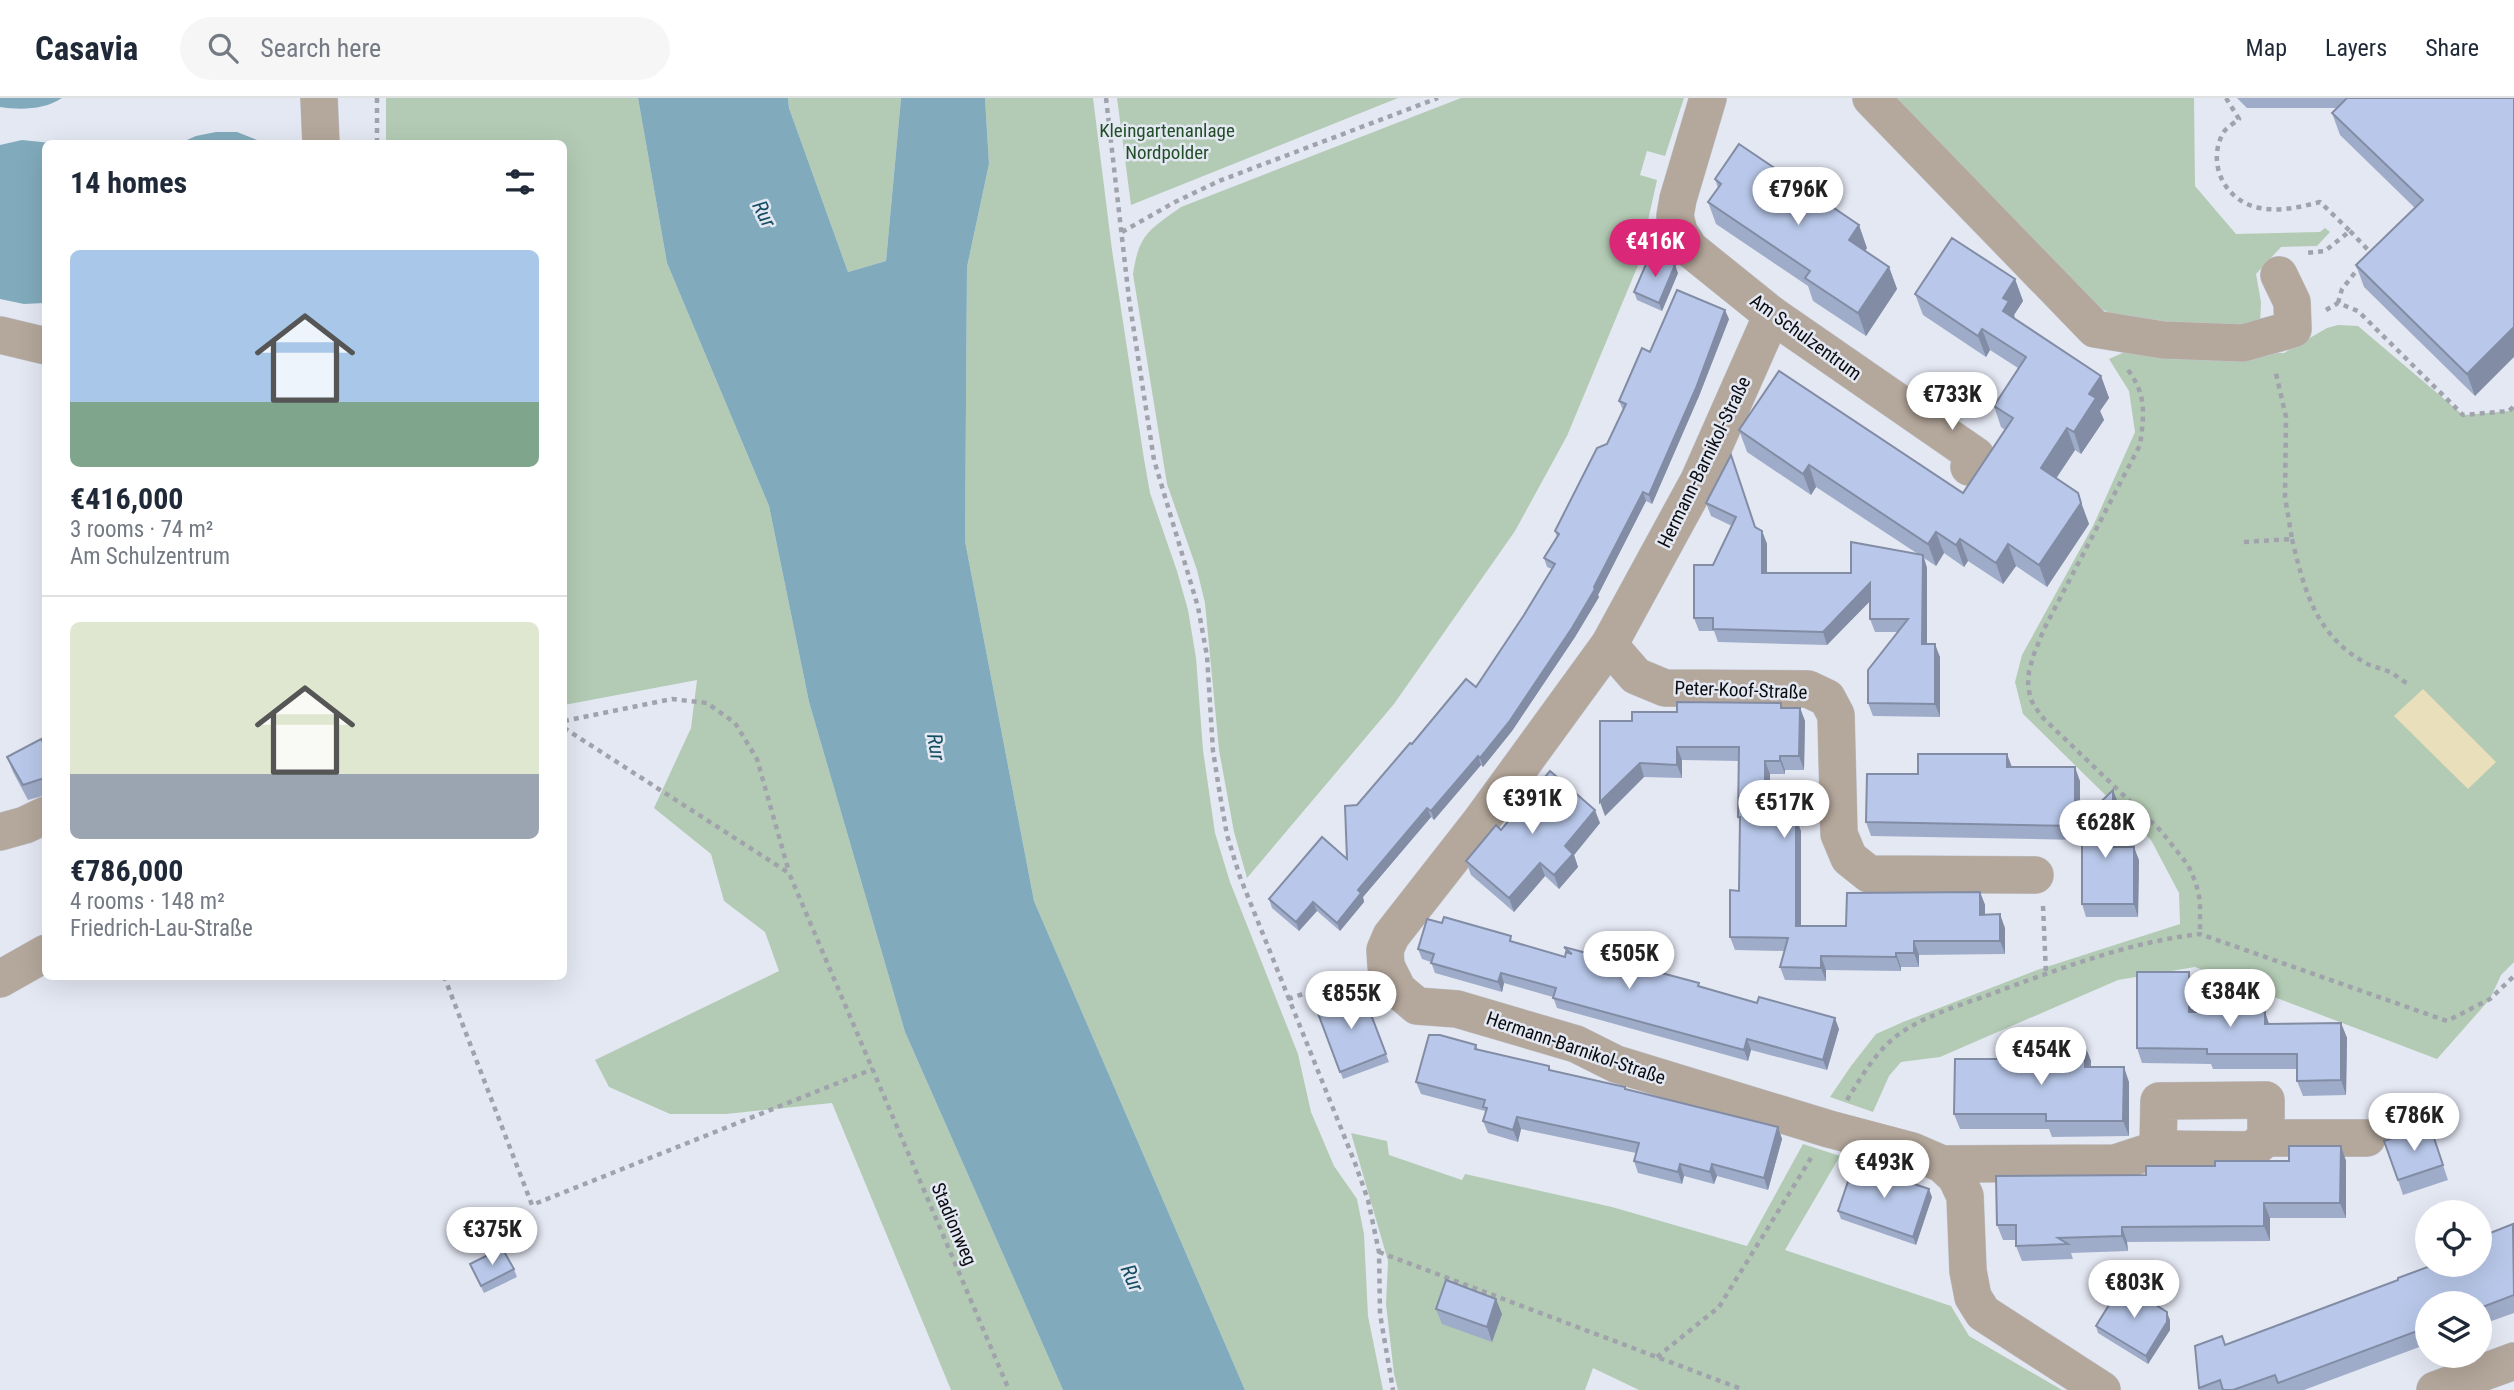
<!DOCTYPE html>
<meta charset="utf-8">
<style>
:root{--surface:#fff;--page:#f6f6f7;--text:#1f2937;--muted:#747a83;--line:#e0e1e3;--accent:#db2777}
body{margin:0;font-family:"Roboto Condensed",sans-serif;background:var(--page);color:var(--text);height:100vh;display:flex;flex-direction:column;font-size:26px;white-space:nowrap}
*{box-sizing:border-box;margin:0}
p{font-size:23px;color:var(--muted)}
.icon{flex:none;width:38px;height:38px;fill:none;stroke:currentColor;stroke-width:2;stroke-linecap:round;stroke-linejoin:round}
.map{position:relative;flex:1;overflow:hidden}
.details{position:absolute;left:42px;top:42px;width:525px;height:840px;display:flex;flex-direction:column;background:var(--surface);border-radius:10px;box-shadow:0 7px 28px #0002}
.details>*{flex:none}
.controls{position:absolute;left:2415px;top:1102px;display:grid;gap:14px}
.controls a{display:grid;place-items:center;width:77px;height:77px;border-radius:50%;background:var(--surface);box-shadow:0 7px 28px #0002;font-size:35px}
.price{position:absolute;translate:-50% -60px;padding:0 16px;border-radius:24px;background:#fff;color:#222;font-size:23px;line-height:46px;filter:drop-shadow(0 2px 4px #0008)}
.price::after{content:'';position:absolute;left:50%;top:42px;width:21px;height:16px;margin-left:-10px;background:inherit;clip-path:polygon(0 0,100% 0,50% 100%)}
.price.active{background:var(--accent);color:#fff}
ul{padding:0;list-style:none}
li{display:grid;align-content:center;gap:14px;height:371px;padding:0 28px}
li+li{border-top:2px solid var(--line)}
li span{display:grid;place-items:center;height:217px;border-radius:10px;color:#555}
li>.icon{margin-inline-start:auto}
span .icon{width:126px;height:126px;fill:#fffc;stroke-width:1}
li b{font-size:30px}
h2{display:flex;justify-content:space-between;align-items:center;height:84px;padding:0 28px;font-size:30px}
header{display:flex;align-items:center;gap:42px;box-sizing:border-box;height:98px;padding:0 35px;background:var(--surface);border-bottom:2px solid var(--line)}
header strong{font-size:33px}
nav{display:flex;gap:38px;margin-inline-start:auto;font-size:24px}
.search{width:490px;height:63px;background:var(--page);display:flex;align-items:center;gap:18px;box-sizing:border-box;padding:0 24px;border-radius:38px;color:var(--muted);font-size:26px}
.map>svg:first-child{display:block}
.green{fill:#b3cbb4}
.sand{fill:#e9dfba}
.water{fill:#81abbc}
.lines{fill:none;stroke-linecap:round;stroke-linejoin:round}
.minor-casing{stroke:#c1c5cf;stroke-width:38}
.path{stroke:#a0a3ac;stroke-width:4.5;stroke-dasharray:5 5;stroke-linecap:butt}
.minor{stroke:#b4a79b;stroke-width:37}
.wall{fill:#9facc9}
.shaded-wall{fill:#828ca4}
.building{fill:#b9c8ea;stroke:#828ca4;stroke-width:2}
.labels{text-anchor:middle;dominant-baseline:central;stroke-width:5;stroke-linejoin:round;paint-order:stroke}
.park-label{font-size:19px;fill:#224e27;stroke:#e4e8f3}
.street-label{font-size:19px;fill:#0b0c10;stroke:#e4e8f3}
.water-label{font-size:21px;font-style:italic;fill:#154e61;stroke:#e4e8f3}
</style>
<header>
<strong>Casavia</strong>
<div class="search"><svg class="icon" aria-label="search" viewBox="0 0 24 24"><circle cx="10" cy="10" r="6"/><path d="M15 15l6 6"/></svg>Search here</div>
<nav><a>Map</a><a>Layers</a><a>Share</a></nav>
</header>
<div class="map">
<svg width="2514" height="1292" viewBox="0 0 2514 1292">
<rect width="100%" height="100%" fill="#e4e8f3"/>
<!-- green -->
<g class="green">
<path d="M386,0H638L667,165L769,408L809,604L905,934L1063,1292H951L832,1005L726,1016H670L609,989L595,962L779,873L765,834L724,803L711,756L654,710L691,630L697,582L564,607V46L386,45Z"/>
<path d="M788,0H901L886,163L848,174L789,10Z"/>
<path d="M985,0H1093L1112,152L1144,361L1150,395L1177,473L1188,512L1196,560L1203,652L1215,735L1230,784L1298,956L1311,1014L1334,1068L1357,1101L1364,1136L1368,1218L1383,1292H1245L1034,803L965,443L967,169L989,66Z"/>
<path d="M1117,0H1398L1131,107Z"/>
<path d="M1461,0H1684L1665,58L1647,53L1640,77L1657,82L1647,127L1651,136L1567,338L1515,433L1394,606L1247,780L1234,734L1219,652L1205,505L1197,472L1167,386L1133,176C1139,136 1149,132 1181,109Z"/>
<path d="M1888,0H2194L2195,88L2236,136L2320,134L2325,130L2330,134L2317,148L2281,149L2256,176L2261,204L2260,229L2232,230L2124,222L2081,201Z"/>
<path d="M2338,227L2358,228L2463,317L2509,313L2514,308V864L2501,877L2490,901L2437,961L2195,869L2118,882L1940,959L1901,964L1889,978L1873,1014L1830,999L1851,968L1876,936L1903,924L2040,871L2180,826L2179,795L2151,742L2023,616L2015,584L2022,557L2094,426L2135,334L2129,293L2109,261L2129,252L2219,256L2284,255L2327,230Z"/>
<path d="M1351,1035L1387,1043L1389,1057L1462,1082L1465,1076L1612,1109L1747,1148L1803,1046L1840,1058L1785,1152L1951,1208L1969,1238L2062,1292H1639L1593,1270L1585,1292H1398L1394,1276L1386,1206L1388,1163Z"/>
</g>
<!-- sand -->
<path class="sand" d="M2423,591L2496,664L2468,691L2394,618Z"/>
<!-- water -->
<g class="water">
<path d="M0,0H62C44,12 20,12 0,9Z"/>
<path d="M638,0H788L789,10L848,174L886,163L901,0H985L989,66L967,169L965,443L1034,803L1245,1292H1063L905,934L809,604L769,408L667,165Z"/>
<path d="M216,34H237L265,45H180L196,38Z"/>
<path d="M22,42L51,45L46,46L45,205L24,206L0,201V47Z"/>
</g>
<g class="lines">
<defs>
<g id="minor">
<path d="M319,0L321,46"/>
<path d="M1708,0L1678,101L1675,118L1679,134L1690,151L1772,217L1976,358L1969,369"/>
<path d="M1871,0L2095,231L2163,242L2243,245L2293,231L2292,204L2279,177"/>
<path d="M1772,217L1699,382L1609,547L1481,723L1391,838L1385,852L1386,868L1398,892L1417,908L1457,911L1576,946L1616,966L1829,1031L1912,1053L1942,1066L1956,1079L1965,1098L1968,1173L1973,1199L1983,1215L2102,1292"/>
<path d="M0,237L46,248"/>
<path d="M1609,547L1636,578L1665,590L1808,591L1827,600L1836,617L1839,736L1849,760L1869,776L2035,777"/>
<path d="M0,734L25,727L46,717"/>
<path d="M0,881L46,855"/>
<path d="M2158,1051L2159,1003L2266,1002V1040"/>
<path d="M1942,1066L2115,1065L2158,1051L2252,1052L2266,1040H2367"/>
<path d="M2435,1292L2514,1263"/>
</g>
</defs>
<!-- minor casing -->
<use href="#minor" class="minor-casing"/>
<!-- path -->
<g class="path">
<path d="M377,0V46"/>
<path d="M1106,0L1129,201L1154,362L1198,509L1207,558L1213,653L1220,697L1227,737L1240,779L1355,1065L1368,1102L1379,1154L1380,1216L1393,1292"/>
<path d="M2226,0L2239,21C2234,25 2226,30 2223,35C2206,67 2226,104 2260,110C2280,114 2300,109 2320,104L2350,133L2325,153L2305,155"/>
<path d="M2350,133L2371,155L2369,157"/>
<path d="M1122,134L1175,104L1219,83L1438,0"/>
<path d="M2338,205L2342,191L2361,167"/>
<path d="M2326,212L2338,205L2358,213L2463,317L2509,313L2514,308"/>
<path d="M2128,272C2147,297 2144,317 2140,347L2044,531L2034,556L2029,573L2028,588L2031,602L2041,618L2161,733L2188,767L2196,785L2200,803V836"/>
<path d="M2292,441C2304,491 2315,535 2362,563C2371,569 2382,570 2392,575C2398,579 2404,584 2410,587"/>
<path d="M2244,444L2292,441L2285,399L2286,319L2275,271"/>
<path d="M564,623L672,601L707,605L735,625L757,661L789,774"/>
<path d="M564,630L789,775L1009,1292"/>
<path d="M2043,808L2046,876"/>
<path d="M444,878L532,1107L873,971"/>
<path d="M1288,901L1357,878"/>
<path d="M1847,1002C1863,976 1879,948 1905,932C1932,915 1964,906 1994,895C2061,870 2130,844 2200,836L2447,923L2490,901L2514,878"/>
<path d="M1379,1154L1744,1292"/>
<path d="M1657,1259L1719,1209L1811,1060"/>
</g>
<!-- minor -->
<use href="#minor" class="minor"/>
</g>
<!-- wall -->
<g class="wall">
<path d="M2237,0H2514L2475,298L2364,189L2356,167L2415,110L2340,37L2332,15L2337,10H2247Z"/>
<path d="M1715,81L1867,150L1865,153L1889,169L1897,191L1866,238L1813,203L1808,188L1716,126L1708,104L1718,90Z"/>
<path d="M1678,175L1662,213L1637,202L1634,194Z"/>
<path d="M2015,181L2023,203L2014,217L2015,221L2101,278L2109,300L2100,313L2104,322L2081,356L2075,352L2056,381L2078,395L2089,426L2047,489L2016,468L2003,486L1968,463L1964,469L1944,455L1936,468L1924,460L1927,470V546L1940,559V619L1873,618L1868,605L1898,534H1875L1870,521V503L1827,547L1718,544L1714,533H1699L1694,520L1713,467L1732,428L1711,418L1706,405L1731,357L1755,430L1762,433L1767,446V475H1851L1918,456L1816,389L1811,397L1747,354L1739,332L1963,395L2005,332L2001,329L1994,308L2018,270L1990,252L1986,259L1923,217L1915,196Z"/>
<path d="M1729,221L1699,298L1652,406L1646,403L1598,497L1599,499L1575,539L1512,633L1483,669L1481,667L1434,722L1431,719L1363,799L1364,804L1340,833L1317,813L1299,833L1272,810L1269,801L1347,761L1357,707L1412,646L1476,589L1524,517L1552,471L1547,469L1544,460L1557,439L1555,433L1607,346L1623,312L1619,303L1650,254Z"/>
<path d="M1782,610H1800L1805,623L1804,672H1785V676H1770V719L1801,733V828H1846L1980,794L1985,807V817L2005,830V856L1919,857V869H1901V873L1826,872V883L1785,882L1780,869L1785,853L1735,852L1730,839L1739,793L1740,724L1738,719L1739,663L1682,662V680L1644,679L1605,718L1632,623L1677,614Z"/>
<path d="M46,650V697L28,702L13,674L7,659Z"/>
<path d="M2007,656L2012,669L2080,683V742L1871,738L1866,724L1918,676Z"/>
<path d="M2113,692L2118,705V749L2139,762L2138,819H2086L2082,806Z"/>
<path d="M1600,725L1574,757L1578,769L1559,791L1545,778L1514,814L1471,777L1466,763L1501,732Z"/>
<path d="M1513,844L1565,859L1566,854L1564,849L1700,888L1839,931L1827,972L1751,952L1748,963L1557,910L1553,899L1504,885L1502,894L1435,875L1431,864L1422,861L1418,851Z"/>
<path d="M2194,889V914H2265L2269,926L2341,925L2347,940L2346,997L2303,998L2297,983V971H2213L2211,966L2142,965L2137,950Z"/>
<path d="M1362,893L1389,964L1343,981L1316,910Z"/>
<path d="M1476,947L1478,952L1549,968L1551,973L1625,989L1626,992L1778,1029L1782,1041L1768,1092L1717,1078L1714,1086L1684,1078L1682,1086L1638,1075L1634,1063L1636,1055L1521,1031L1518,1044L1488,1035L1483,1023L1486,1015L1485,1013L1421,996L1416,984Z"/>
<path d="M2085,948L2091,963V969L2129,984V1038L2052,1039L2049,1031H1960L1954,1016L2046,961Z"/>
<path d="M2430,1028L2448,1082L2403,1097L2398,1082Z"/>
<path d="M2341,1048L2346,1063V1120H2270V1143L2127,1144L2128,1153L2071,1155L2073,1161L2022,1163L2016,1148V1142H2003L1997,1127L2146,1077L2215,1068L2289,1063Z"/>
<path d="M1932,1099L1916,1147L1841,1121L1838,1113Z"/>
<path d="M2514,1128V1215L2480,1227V1206H2427V1250L2423,1251L2422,1248L2304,1292H2199V1290L2225,1247L2398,1182L2480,1167Z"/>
<path d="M470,1166L514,1171L517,1179L484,1195Z"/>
<path d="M1436,1211L1502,1216L1492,1244L1442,1226Z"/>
<path d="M2170,1222V1232L2148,1266L2098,1235L2096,1228Z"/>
</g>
<!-- shaded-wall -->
<g class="shaded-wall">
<path d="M1859,127L1867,150L1857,164L1849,142Z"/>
<path d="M1675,167L1678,175L1662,213L1659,205Z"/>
<path d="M1889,169L1897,191L1866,238L1858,215Z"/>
<path d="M2015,181L2023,203L2014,217L2016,225L2003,213V200Z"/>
<path d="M1725,212L1729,221L1699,298L1652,406L1649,397Z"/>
<path d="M2514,229V259L2475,298L2467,276Z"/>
<path d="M1982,231L1990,252L1986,259L1978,238Z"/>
<path d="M2101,278L2109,300L2100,313L2104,322L2081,356L2074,334L2089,296Z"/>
<path d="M2067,330L2075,352L2048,392L2041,370Z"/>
<path d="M1809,367L1816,389L1811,397L1803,376Z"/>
<path d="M1643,394L1646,403L1598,497L1599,499L1575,539L1512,633L1483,669L1480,660L1594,489Z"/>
<path d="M2081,405L2089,426L2047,489L2039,467Z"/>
<path d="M1762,433L1767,446V488L1762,475Z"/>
<path d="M1936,434L1944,455L1936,468L1928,446Z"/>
<path d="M1960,441L1968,463L1964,469L1956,447Z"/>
<path d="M2008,446L2016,468L2003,486L1996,465Z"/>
<path d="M1923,457L1927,470V559L1922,546Z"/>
<path d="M1870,485L1875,498L1827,547L1823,534Z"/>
<path d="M1935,546L1940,559V619L1935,606Z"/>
<path d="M1800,610L1805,623L1804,672L1799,658Z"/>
<path d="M1677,649L1682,662V680L1677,667Z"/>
<path d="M2007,656L2012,670L2007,669Z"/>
<path d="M1478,658L1481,667L1434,722L1431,713Z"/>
<path d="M1780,658L1785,672V676L1780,663Z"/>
<path d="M1765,663L1770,676V733L1765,719Z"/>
<path d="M1640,665L1644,679L1605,718L1600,704Z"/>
<path d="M2075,669L2080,683V742L2075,728Z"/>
<path d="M2113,692L2118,705V762L2113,749Z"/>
<path d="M1427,710L1431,719L1363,799L1364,804L1340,833L1337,825L1358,792Z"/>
<path d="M1595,712L1600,725L1574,757L1578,769L1559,791L1554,777L1565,748Z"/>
<path d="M1796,720L1801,733V841L1796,828Z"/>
<path d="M2134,749L2139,762L2138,819L2134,806Z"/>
<path d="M1540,765L1545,778L1514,814L1509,800Z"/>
<path d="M1980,794L1985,807V830L1980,817Z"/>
<path d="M1313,804L1317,813L1299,833L1296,824Z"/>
<path d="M2000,816L2005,830V856L2000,843Z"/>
<path d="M1914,843L1919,857V869L1914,855Z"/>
<path d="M1896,855L1901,869V873L1896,859Z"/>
<path d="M1821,858L1826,872V883L1821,870Z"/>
<path d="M2189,874L2194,889V929L2189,914Z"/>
<path d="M1501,875L1504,885L1502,894L1498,884Z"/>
<path d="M2265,914L2270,929L2265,926Z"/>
<path d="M1835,920L1839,931L1827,972L1823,962Z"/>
<path d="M2341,925L2347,940L2346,997L2341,982Z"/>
<path d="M1747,941L1751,952L1748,963L1744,952Z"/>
<path d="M2085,948L2091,963L2090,984L2085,969Z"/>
<path d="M2124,969L2129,984V1038L2123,1023Z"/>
<path d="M1517,1019L1521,1031L1518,1044L1513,1032Z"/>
<path d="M1778,1029L1782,1041L1768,1092L1764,1080Z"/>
<path d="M2341,1048L2346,1063V1120L2340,1105Z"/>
<path d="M1680,1066L1684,1078L1682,1086L1678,1074Z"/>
<path d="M1712,1066L1717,1078L1714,1086L1710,1074Z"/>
<path d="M1929,1091L1932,1099L1916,1147L1913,1139Z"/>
<path d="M2264,1105L2270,1120V1143L2264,1128Z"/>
<path d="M2122,1129L2127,1144L2128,1153L2122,1138Z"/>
<path d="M1496,1201L1502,1216L1492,1244L1487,1229Z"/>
<path d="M2167,1214L2170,1222V1232L2148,1266L2146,1258Z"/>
</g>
<!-- building -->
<g class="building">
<path d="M2347,0H2514V229L2467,276L2356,167L2423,102L2332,15Z"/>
<path d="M1739,46L1859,127L1849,142L1889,169L1858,215L1805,180L1810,173L1708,104L1721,86L1715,81Z"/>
<path d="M1952,140L2015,181L2003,200L2009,203L2003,213L2101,278L2089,296L2096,300L2074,334L2067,330L2041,370L2078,395L2081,405L2039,467L2008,446L1996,465L1960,441L1956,447L1936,434L1928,446L1809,367L1803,376L1739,332L1779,273L1963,395L2013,320L1994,308L2026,259L1982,231L1978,238L1915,196Z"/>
<path d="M1650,157L1675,167L1659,205L1634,194Z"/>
<path d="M1677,192L1725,212L1696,290L1649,397L1643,394L1594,489L1595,491L1572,530L1509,624L1480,660L1478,658L1431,713L1427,710L1358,792L1361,795L1337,825L1313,804L1296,824L1269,801L1322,739L1347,761L1345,708L1357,707L1410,645L1412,646L1466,581L1476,589L1524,517L1555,466L1544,460L1559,436L1555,433L1597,350L1607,346L1626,306L1619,303L1636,264L1642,250L1650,254Z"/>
<path d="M1731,357L1755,429L1762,433V475H1851V444L1923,457L1922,546H1935V606L1868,605V572L1908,521H1870V485L1823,534L1713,531V520H1694V467H1713L1736,419L1706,405Z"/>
<path d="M1677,604L1781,605V610H1800L1799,658H1780V663H1765V719L1796,720V828H1846L1847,795L1980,794V817L2000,816V843H1914V855H1896V859L1821,858V870L1780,869L1788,840L1730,839V792L1739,793L1740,719H1738L1739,649H1677V667L1640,665L1600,704V623H1632V614H1677Z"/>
<path d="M41,641L46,650V682L41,681L23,687L7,659Z"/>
<path d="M1918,656H2007V669H2075V728L1866,724L1867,676H1918Z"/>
<path d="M1550,673L1595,712L1565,748L1573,756L1554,777L1540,765L1509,800L1466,763L1496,727L1501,732Z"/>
<path d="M2113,692V749H2134V806H2082V722Z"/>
<path d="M1444,819L1511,838L1510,843L1565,859L1566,854L1572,856L1564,849L1699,885L1698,888L1757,905L1759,899L1835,920L1823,962L1747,941L1744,952L1553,900L1556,890L1501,875L1498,884L1431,865L1434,856L1418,851L1427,821L1442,825Z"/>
<path d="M2137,874H2189V914H2265V926L2341,925V982L2297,983V956H2207V951L2137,950Z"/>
<path d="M1362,893L1386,956L1340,974L1316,910Z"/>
<path d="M1429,937H1440L1476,947L1475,951L1549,968V972L1625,989V991L1778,1029L1764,1080L1712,1066L1710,1074L1680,1066L1678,1074L1634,1063L1639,1045L1517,1019L1513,1032L1483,1023L1487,1010L1483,1009L1485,1002L1416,984Z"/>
<path d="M2046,947L2085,948V969H2124L2123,1023H2046V1016H1954L1955,961H2046Z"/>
<path d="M2430,1028L2443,1067L2398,1082L2384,1043Z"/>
<path d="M2289,1048H2341L2340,1105H2264V1128L2122,1129V1138L2058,1140L2068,1146L2016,1148V1127H1997L1996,1078L2146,1077V1068H2215V1063H2289Z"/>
<path d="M1854,1066L1929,1091L1913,1139L1838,1113Z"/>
<path d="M2513,1126L2514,1197L2480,1210V1206H2427V1233L2418,1236L2417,1233L2278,1285L2275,1277L2233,1292H2223L2220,1282L2199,1290L2195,1248L2222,1238L2225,1247L2398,1182V1180L2433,1167H2480V1139Z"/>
<path d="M502,1150L514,1171L481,1188L470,1166Z"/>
<path d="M1446,1182L1496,1201L1487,1229L1436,1211Z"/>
<path d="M2122,1186L2167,1214V1224L2146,1258L2096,1228Z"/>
</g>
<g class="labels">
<!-- park labels -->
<g class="park-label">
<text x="1167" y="32">Kleingartenanlage<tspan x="1167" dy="22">Nordpolder</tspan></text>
</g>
<!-- street labels -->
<g class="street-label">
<text transform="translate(1806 239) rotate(36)">Am Schulzentrum</text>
<text transform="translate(1704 364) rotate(-64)">Hermann-Barnikol-Straße</text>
<text transform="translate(1741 592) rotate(2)">Peter-Koof-Straße</text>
<text transform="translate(1576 950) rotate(19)">Hermann-Barnikol-Straße</text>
<text transform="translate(954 1126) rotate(67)">Stadionweg</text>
</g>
<!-- water labels -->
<g class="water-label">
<text transform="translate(764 116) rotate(63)">Rur</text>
<text transform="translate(936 649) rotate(81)">Rur</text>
<text transform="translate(1132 1180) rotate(66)">Rur</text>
</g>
</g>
</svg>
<div class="controls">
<a><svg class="icon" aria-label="locate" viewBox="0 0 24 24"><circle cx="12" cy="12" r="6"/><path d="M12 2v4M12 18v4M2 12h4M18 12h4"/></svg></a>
<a><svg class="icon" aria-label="layers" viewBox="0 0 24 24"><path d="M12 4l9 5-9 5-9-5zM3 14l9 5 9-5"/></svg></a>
</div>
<b class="price" style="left:1798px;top:129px">€796K</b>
<b class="price active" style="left:1655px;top:181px">€416K</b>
<b class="price" style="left:1952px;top:334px">€733K</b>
<b class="price" style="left:1532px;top:738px">€391K</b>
<b class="price" style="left:1784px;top:742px">€517K</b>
<b class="price" style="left:2105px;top:762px">€628K</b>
<b class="price" style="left:1629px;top:893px">€505K</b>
<b class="price" style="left:2230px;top:931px">€384K</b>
<b class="price" style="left:1351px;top:933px">€855K</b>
<b class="price" style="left:2041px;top:989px">€454K</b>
<b class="price" style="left:2414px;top:1055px">€786K</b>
<b class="price" style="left:1884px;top:1102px">€493K</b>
<b class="price" style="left:492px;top:1169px">€375K</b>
<b class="price" style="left:2134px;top:1222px">€803K</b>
<section class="details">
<h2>14 homes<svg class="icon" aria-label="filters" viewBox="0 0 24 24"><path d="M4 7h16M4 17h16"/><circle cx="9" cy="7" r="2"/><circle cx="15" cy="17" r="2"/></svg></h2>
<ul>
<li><span style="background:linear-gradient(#a9c7e8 70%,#7fa58c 0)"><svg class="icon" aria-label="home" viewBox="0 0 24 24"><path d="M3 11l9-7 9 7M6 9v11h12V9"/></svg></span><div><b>€416,000</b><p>3 rooms · 74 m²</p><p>Am Schulzentrum</p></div></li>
<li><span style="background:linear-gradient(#dfe7d0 70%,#9aa5b1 0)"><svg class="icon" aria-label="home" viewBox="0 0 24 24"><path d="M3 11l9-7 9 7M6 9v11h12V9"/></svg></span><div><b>€786,000</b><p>4 rooms · 148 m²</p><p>Friedrich-Lau-Straße</p></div></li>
</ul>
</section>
</div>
